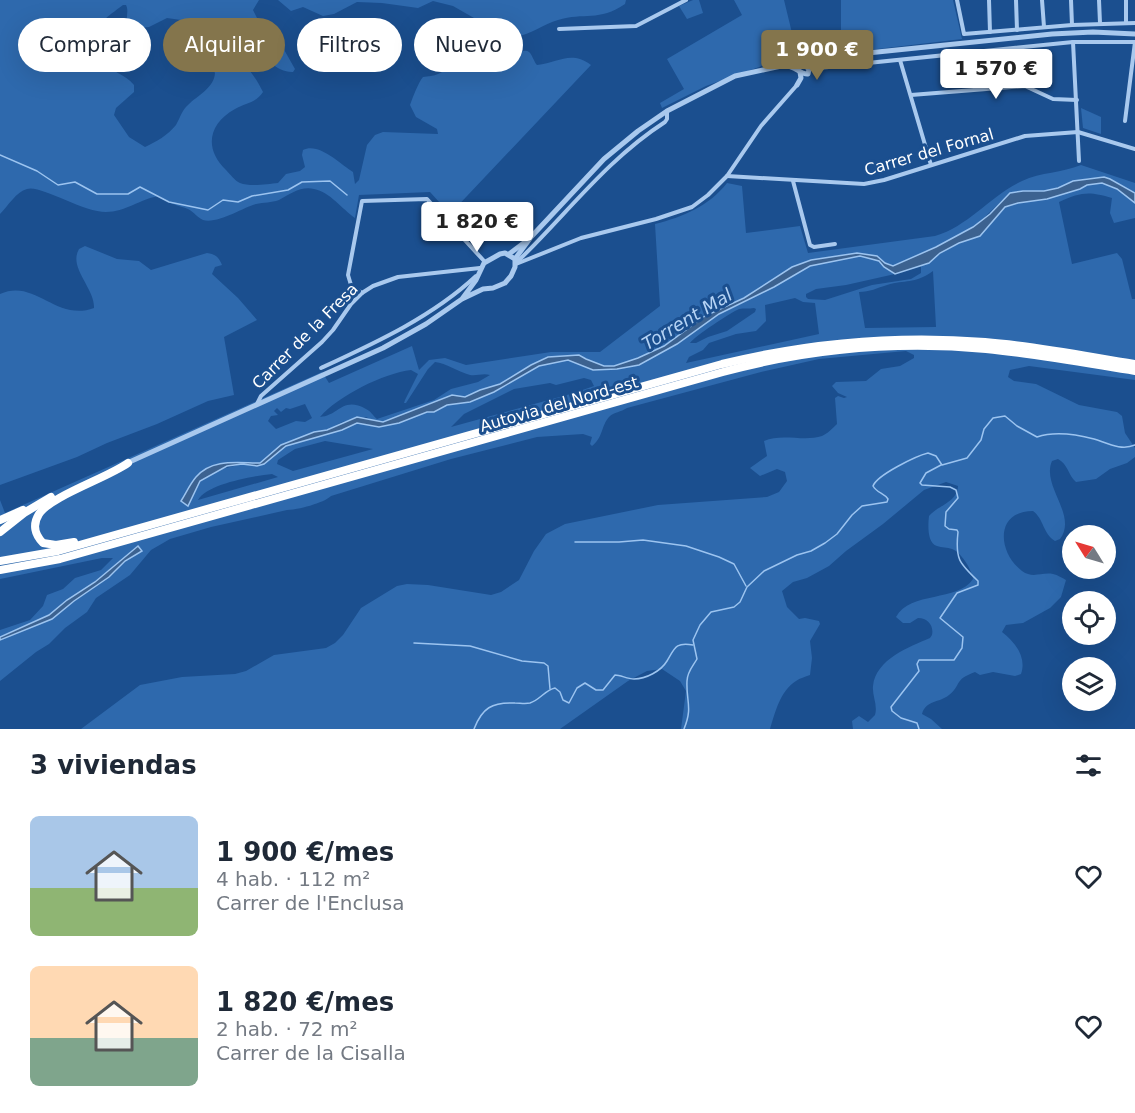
<!DOCTYPE html>
<html lang="es">
<meta charset="utf-8">
<style>
:root{--surface:#fff;--page:#f2f2f3;--text:#1f2937;--muted:#747a83;--accent:#84754c}
body{margin:0;font-family:"DejaVu Sans",sans-serif;background:var(--page);color:var(--text);height:100vh;display:flex;flex-direction:column;font-size:22px;white-space:nowrap}
*{box-sizing:border-box;margin:0}
p{font-size:20px;color:var(--muted)}
.icon{flex:none;width:33px;height:33px;fill:none;stroke:currentColor;stroke-width:2;stroke-linecap:round;stroke-linejoin:round}
.map{position:relative;height:729px;overflow:hidden}
.details{display:flex;flex-direction:column;background:var(--surface);flex:1}
.details>*{flex:none}
.hud{position:absolute;left:18px;top:18px;width:600px;height:54px;display:flex;gap:12px}
.needle{width:39px;rotate:307deg}
.tools{position:absolute;left:1062px;top:525px;display:grid;gap:12px}
.tools a{display:grid;place-items:center;width:54px;height:54px;border-radius:50%;background:var(--surface);box-shadow:0 6px 24px #0002;font-size:30px}
.price{position:absolute;translate:-50% -51px;padding:0 14px;border-radius:6px;background:#fff;color:#222;font-size:20px;line-height:39px;filter:drop-shadow(0 2px 3px #0008)}
.price::after{content:'';position:absolute;left:50%;top:36px;width:18px;height:14px;margin-left:-9px;background:inherit;clip-path:polygon(0 0,100% 0,50% 100%)}
.price.current{background:var(--accent);color:#fff}
ul{padding:0;list-style:none}
li{display:flex;align-items:center;gap:18px;height:150px;padding:0 30px}
li span{display:grid;place-items:center;flex:none;width:168px;height:120px;border-radius:9px;color:#555}
li>.icon{margin-inline-start:auto}
span .icon{width:72px;height:72px;fill:#fffc;stroke-width:1}
li b{font-size:26px}
h2{display:flex;justify-content:space-between;align-items:center;height:72px;padding:0 30px;font-size:26px}
.chip{padding:0 21px;border-radius:27px;background:var(--surface);box-shadow:0 6px 24px #0002;font-size:21px;line-height:54px}
.chip.current{background:var(--accent);color:#fff}
.map>svg:first-child{display:block}
.green{fill:#2e69ad;fill-rule:evenodd}
.water{fill:#3c6290;stroke:#9cc4f0;stroke-width:1.5}
.lines{fill:none;stroke-linecap:round;stroke-linejoin:round}
.stream{stroke:#9cc4f0;stroke-width:1.5}
.minor{stroke:#a9c9ee;stroke-width:4}
.tertiary{stroke:#a9c9ee;stroke-width:5}
.motorway{stroke:#fff;stroke-width:8}
.labels{text-anchor:middle;dominant-baseline:central;stroke-width:6;stroke-linejoin:round;paint-order:stroke}
.street-label{font-size:16px;fill:#fff;stroke:#1b4f8f}
.water-label{font-size:18px;font-style:italic;fill:#b5d3f5;stroke:#1b4f8f}
</style>
<div class="map">
<svg width="1135" height="729" viewBox="0 0 1135 729">
<rect width="100%" height="100%" fill="#1b4f8f"/>
<!-- green -->
<g class="green">
<path d="M0,0H259L253,10L258,20L278,39L295,69L293,72C264,73 253,25 223,34C221,50 238,57 247,68C254,75 259,84 263,92C256,103 246,103 235,109C208,124 204,149 226,170C230,174 235,181 240,183C250,187 268,184 278,183L286,174L300,171L305,167L302,155L303,150C319,142 340,164 353,172L355,184L359,180L367,145L375,135L383,132L438,134L437,129L416,117L410,105C413,97 418,83 423,77C428,76 434,76 438,74C457,67 454,43 466,29H472L477,34L469,54L473,65C492,73 520,45 529,52C532,54 534,62 537,65C559,63 570,50 591,65L450,214L430,192L359,195L355,218C342,209 330,192 314,189C301,186 290,194 279,200C271,203 264,202 256,204C242,208 218,224 203,220C198,218 194,212 188,209C177,205 169,204 159,196C140,199 125,212 106,212C83,212 39,184 27,189C16,192 8,206 0,214ZM123,5H126C130,13 123,21 130,29L149,27L167,18L181,20L196,33L201,48L215,73C214,88 198,95 188,105C182,110 180,118 176,125C168,135 156,142 145,147L129,137L114,115L116,108L134,92V85C125,74 113,72 103,64C97,59 97,53 96,46C95,23 106,18 123,5Z"/>
<path d="M278,0H626L625,4C599,22 584,12 558,20C544,24 530,35 515,37L488,26L453,6L433,1L418,8L382,3L357,2L334,14L323,16L303,7L291,11Z"/>
<path d="M693,0H699L703,13L687,19L679,6Z"/>
<path d="M734,0H784L792,33L793,50L796,53L808,49L814,41L815,54L847,49L841,31V0H953L962,39L810,57L765,65L706,86L662,108L660,103L684,89L667,59L742,15Z"/>
<path d="M1081,108L1101,117V134L1083,128Z"/>
<path d="M1081,165L1135,183V193C1110,180 1104,174 1075,181C1065,184 1056,190 1045,191C1034,192 1023,189 1013,193C1004,196 986,218 975,225C950,243 920,253 893,266L885,263L877,256L841,255L811,260L792,267L744,298L705,316L664,346L638,358L614,366H604L586,359L579,355L548,357L531,365L500,384L480,390L465,397L452,395L383,422H376L366,417L342,422L327,430L299,438L260,463C239,463 212,458 196,477C190,484 186,493 181,501L188,506L200,481L218,470L242,464L258,466L286,446L342,430L358,423L379,427L399,423L427,412H434L447,405L470,402L494,392L539,366L568,360L593,370L617,369L639,365L677,344L719,314L774,287L810,266L860,256L880,261L884,267L895,274L846,285L816,289L806,294V297L808,299L825,300L872,285L911,279L921,273V266L929,263L940,253L963,242L994,219L1005,207L1018,203L1047,199L1080,189L1087,185L1102,183L1117,189L1135,203V218L1114,223L1110,213L1112,198C1089,191 1081,192 1059,202L1072,264L1117,253L1122,259L1132,299H1135V380L1029,366L1010,370L1008,377L1014,381L1036,384L1079,405L1117,412L1122,416L1125,433L1135,448V457L1127,463L1110,469L1096,479L1076,482C1068,475 1068,464 1058,459L1052,461C1041,486 1078,515 1060,539L1055,541C1043,534 1044,519 1033,511C994,511 998,553 1022,571C1033,579 1041,572 1053,574C1058,575 1062,578 1066,580L1061,597L1050,608L1023,623L1006,625L1002,632C1015,642 1027,657 1021,674L1015,676L993,672L980,675L975,672C953,680 962,685 949,695C939,703 926,700 922,714L931,719L942,729H853L852,721L859,716L868,722L875,715C878,705 872,696 873,686C876,659 909,647 930,638L932,635C934,626 928,618 918,618L910,623H903L896,617C910,591 958,602 973,579C972,570 961,552 952,549C947,547 942,548 937,546C927,543 928,525 929,516C938,505 957,503 958,486L946,482L924,490L883,524L846,551L829,566L807,578L793,582L782,591L787,607L799,619L805,618L819,621L820,624L810,641L812,658L810,675C805,677 800,678 796,681C780,691 775,713 770,729H681L686,691L680,681L662,669L647,671L628,681L560,729H81L140,685L182,677L235,674L246,671L274,655L326,648L335,643L343,635L361,608L397,586L407,584L428,585L491,595L501,592L519,580L534,551L546,534L565,524L658,505L767,497L779,492L787,481L785,472L777,469L760,476L750,468L767,456L764,441C782,433 804,442 822,436C827,434 833,428 837,424L835,398L838,396L844,398L847,397L838,393L832,386L836,382L866,381L881,369L900,366L914,358V355L906,351L819,359L761,372L627,408C621,412 614,412 609,417C601,426 603,438 592,446L590,444L592,437L583,434L537,437L451,459L331,496C324,503 297,510 287,510L211,527L170,539L151,550L130,575L96,598L87,612L65,628L49,644L36,652L0,681V640L52,619L74,601L109,577L125,561L142,551L137,546L95,582L67,600L49,615L0,637V630L30,620L43,606L47,595L63,589L75,578L101,570L113,558H102L0,579V500L5,513L322,372L329,383L412,346L419,370L429,360L445,358L466,365L551,352H600L660,306L655,224C683,217 709,206 727,183L742,186L746,233L800,226L808,253L935,236C969,226 990,196 1022,181C1041,172 1062,173 1081,165ZM933,271L936,327L865,328L859,292C870,292 877,288 887,285C906,279 913,285 933,271ZM795,298L803,302L815,303L819,334L686,363L689,357L703,350L709,343L736,334L756,331L766,321L765,305ZM754,308L756,309L755,312L727,331L708,337L696,343H690C695,336 730,313 739,309C744,308 749,309 754,308ZM435,362C446,363 458,372 470,375C477,376 483,373 490,375L478,382L451,389L434,400L377,419C373,416 371,411 366,409C342,396 339,416 320,417C338,396 384,373 411,370L418,374L405,400L404,403H406L428,369ZM584,378L591,380L594,386L574,393L451,427L464,414L514,389L550,383L556,385ZM305,404L312,418L305,422L296,421L276,429L268,421L271,416L278,415L274,411L277,408L281,412L286,408L290,409ZM325,441L373,449L293,471L277,464L278,460L295,449ZM272,474L278,477L198,500C207,484 253,476 272,474Z"/>
<path d="M85,246L117,259L139,261L151,270L207,253C215,254 219,257 222,265L215,267L212,274L238,298L257,320L224,337L234,395L208,401L157,424L107,443L77,457L0,485V294C35,278 56,322 94,308C95,288 68,268 79,249Z"/>
</g>
<!-- water -->
<g class="water">
<path d="M1104,177L1110,179L1135,193V203L1117,189L1102,183L1087,185L1080,189L1047,199L1018,203L1005,207L980,236L959,243L940,253L929,263L895,274L884,267L879,261L860,256L810,266L774,287L719,314L677,344L639,365L617,369L593,370L568,360L539,366L494,392L470,402L447,405L434,412H427L399,423L379,427L357,423L342,430L286,446L264,464L257,466L242,464L227,466L200,481L188,506L181,501C186,493 190,484 196,477C212,458 238,463 260,463L281,445L314,432L327,430L357,417L383,422L452,395L465,397L480,390L500,384L531,365L548,357L579,355L586,359L604,366H614L638,358L664,346L705,316L744,298L792,267L811,260L857,253L877,256L885,263L893,266L936,247L973,227L990,214L1010,193L1023,191H1044L1058,188L1073,181Z"/>
<path d="M138,546L142,551L125,561L109,577L74,601L52,619L0,640V637L49,615L67,600L95,582Z"/>
</g>
<g class="lines">
<!-- stream -->
<g class="stream">
<path d="M0,155L37,171L58,185L75,182L97,194H128L140,187L169,202L208,210L223,200L238,202L252,196L288,190L302,182L330,181L347,195"/>
<path d="M575,542H619L643,540L686,546L719,557L734,564L746,586"/>
<path d="M414,643L470,646L522,661L544,663L548,666L550,689"/>
<path d="M474,729C482,708 492,702 515,703C520,703 525,704 530,703C540,700 545,690 555,688L560,692L563,700L569,703L577,688L585,683L596,690H603L615,675C621,675 627,679 634,679C646,679 661,671 667,661C675,648 675,642 693,645"/>
<path d="M684,729C693,707 686,702 687,681C687,672 693,666 697,659L693,640L700,625L711,612L734,607L740,602L747,587L764,571L797,555L811,551L825,543L837,534L852,515L862,506L887,502L888,499C884,493 877,493 873,486C877,475 916,456 928,453L936,456L942,465L967,458L981,440L984,429L993,418L1005,416L1017,426L1037,437C1055,431 1075,434 1094,439C1107,443 1121,451 1135,445"/>
<path d="M919,729L917,723L901,718L892,711L891,707L919,671L917,664L919,660H954L962,648L963,637L940,618L957,593L978,585V581C959,563 955,559 958,532L957,530L949,529L945,526L946,512L958,498L956,490L950,487L922,485L920,483L926,473L941,465"/>
</g>
<!-- minor -->
<g class="minor">
<path d="M957,0L964,34L1072,25L1135,23"/>
<path d="M989,0L990,32"/>
<path d="M1016,0L1017,30"/>
<path d="M1042,0L1044,27"/>
<path d="M1071,0L1072,25"/>
<path d="M1099,0L1100,23"/>
<path d="M1126,0V23"/>
<path d="M559,29L636,26L686,0"/>
<path d="M1073,42L1079,161"/>
<path d="M900,60L931,165"/>
<path d="M809,69L1073,42H1135L1125,121"/>
<path d="M911,95L1025,86L1053,99L1077,100"/>
<path d="M727,176L864,184L884,180L1025,136L1078,132L1135,149"/>
<path d="M793,181L810,245L814,247L835,244"/>
<path d="M516,263C566,215 606,160 665,122L667,119V111"/>
<path d="M516,264L581,238L656,219L692,207L708,195L727,176L761,126L797,85"/>
<path d="M362,293L351,285L348,275L362,201L427,199L485,262"/>
<path d="M321,368C375,343 432,317 476,276"/>
<path d="M257,404L261,396L322,342L333,330L351,304L362,293L373,286L398,277L480,268"/>
</g>
<!-- tertiary -->
<g class="tertiary">
<path d="M788,66C795,67 802,75 808,74L809,69L801,62"/>
<path d="M797,85L801,78L800,72"/>
<path d="M509,254L525,242"/>
<path d="M515,259L531,237L604,159L638,131L667,111L735,76L800,62L858,54L1052,34L1093,32L1135,34"/>
<path d="M125,464L383,348L426,324L462,299L483,289L493,288L505,283L511,276L515,267V259L505,253L500,254L484,263L476,280L462,299"/>
</g>
<!-- motorway -->
<g class="motorway">
<path d="M0,520L23,510"/>
<path d="M0,532L24,513L51,497"/>
<path d="M74,542L56,545L43,543C35,535 32,525 39,514C51,496 107,478 128,463"/>
<path d="M0,561L58,551L722,364C808,343 897,335 985,342C1036,346 1085,356 1135,364"/>
<path d="M0,570L60,559L723,372C808,349 899,341 986,349C1036,354 1085,363 1135,371"/>
</g>
</g>
<g class="labels">
<!-- street labels -->
<g class="street-label">
<text transform="translate(929 152) rotate(-16)">Carrer del Fornal</text>
<text transform="translate(305 336) rotate(-45)">Carrer de la Fresa</text>
<text transform="translate(559 404) rotate(-16)">Autovia del Nord-est</text>
</g>
<!-- water labels -->
<g class="water-label">
<text transform="translate(687 319) rotate(-31)">Torrent Mal</text>
</g>
</g>
</svg>
<div class="tools">
<a><svg class="needle" viewBox="-14 -14 28 28"><path d="M0-13l5 13h-10z" fill="#e53935"/><path d="M0 13l5-13h-10z" fill="#747a83"/></svg></a>
<a><svg class="icon" aria-label="locate" viewBox="0 0 24 24"><circle cx="12" cy="12" r="6"/><path d="M12 2v4M12 18v4M2 12h4M18 12h4"/></svg></a>
<a><svg class="icon" aria-label="layers" viewBox="0 0 24 24"><path d="M12 4l9 5-9 5-9-5zM3 14l9 5 9-5"/></svg></a>
</div>
<b class="price current" style="left:817px;top:81px">1 900 €</b>
<b class="price" style="left:996px;top:100px">1 570 €</b>
<b class="price" style="left:477px;top:253px">1 820 €</b>
<div class="hud">
<a class="chip">Comprar</a>
<a class="chip current">Alquilar</a>
<a class="chip">Filtros</a>
<a class="chip">Nuevo</a>
</div>
</div>
<section class="details">
<h2>3 viviendas<svg class="icon" aria-label="filters" viewBox="0 0 24 24"><path d="M4 7h16M4 17h16"/><circle cx="9" cy="7" r="2"/><circle cx="15" cy="17" r="2"/></svg></h2>
<ul>
<li><span style="background:linear-gradient(#a9c7e8 60%,#8fb573 0)"><svg class="icon" aria-label="home" viewBox="0 0 24 24"><path d="M3 11l9-7 9 7M6 9v11h12V9"/></svg></span><div><b>1 900 €/mes</b><p>4 hab. · 112 m²</p><p>Carrer de l'Enclusa</p></div><svg class="icon" aria-label="heart" viewBox="0 0 24 24"><path d="M12 20l-8-8c-3-5 5-10 8-4 3-6 11-1 8 4z"/></svg></li>
<li><span style="background:linear-gradient(#ffd9b3 60%,#7fa58c 0)"><svg class="icon" aria-label="home" viewBox="0 0 24 24"><path d="M3 11l9-7 9 7M6 9v11h12V9"/></svg></span><div><b>1 820 €/mes</b><p>2 hab. · 72 m²</p><p>Carrer de la Cisalla</p></div><svg class="icon" aria-label="heart" viewBox="0 0 24 24"><path d="M12 20l-8-8c-3-5 5-10 8-4 3-6 11-1 8 4z"/></svg></li>
</ul>
</section>
